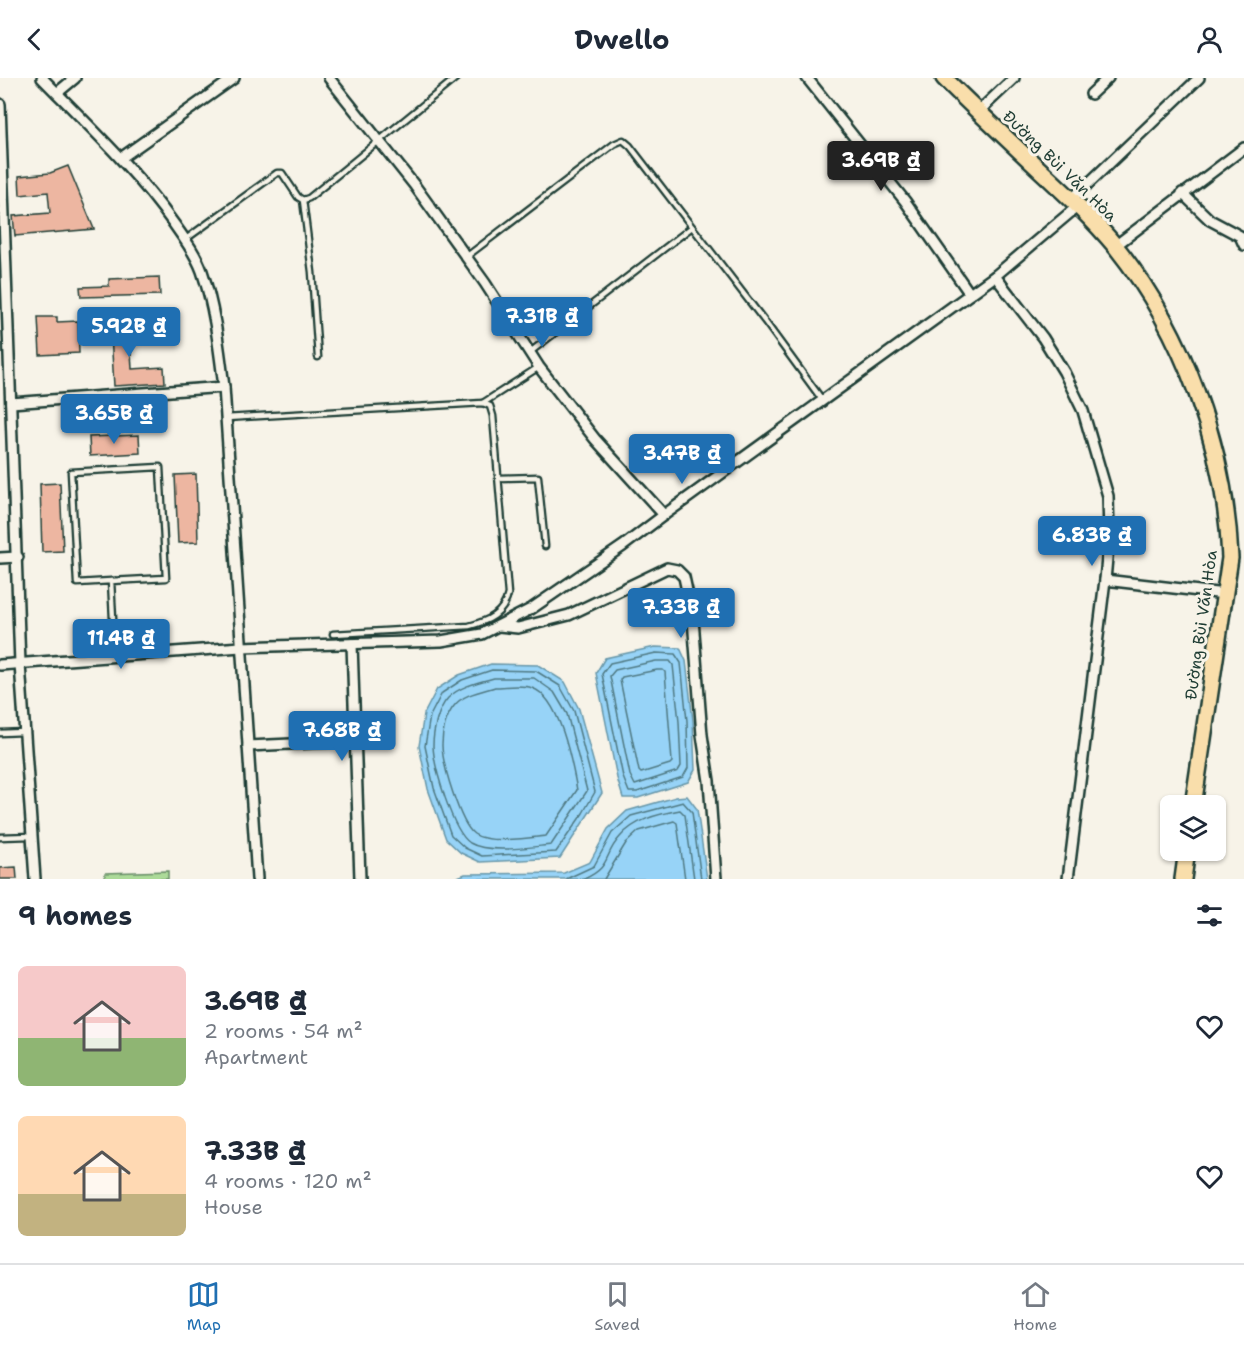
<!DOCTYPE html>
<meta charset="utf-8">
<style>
:root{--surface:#fff;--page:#f6f6f7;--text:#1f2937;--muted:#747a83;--line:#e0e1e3;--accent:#1f6fb2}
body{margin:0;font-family:"Shantell Sans",sans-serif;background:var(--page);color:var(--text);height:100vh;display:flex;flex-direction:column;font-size:22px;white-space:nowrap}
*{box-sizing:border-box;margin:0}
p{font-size:20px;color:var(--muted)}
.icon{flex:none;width:33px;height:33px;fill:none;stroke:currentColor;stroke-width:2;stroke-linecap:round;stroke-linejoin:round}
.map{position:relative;height:801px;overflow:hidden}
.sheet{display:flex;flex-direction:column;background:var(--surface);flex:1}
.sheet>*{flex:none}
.tools{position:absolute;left:1160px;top:717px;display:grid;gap:12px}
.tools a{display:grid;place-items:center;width:66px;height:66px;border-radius:9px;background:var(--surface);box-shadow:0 2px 4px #0004;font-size:30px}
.price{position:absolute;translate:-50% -51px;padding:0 14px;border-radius:6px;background:var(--accent);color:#fff;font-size:20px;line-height:39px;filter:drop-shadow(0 2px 3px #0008)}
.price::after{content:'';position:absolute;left:50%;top:36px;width:18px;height:14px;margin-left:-9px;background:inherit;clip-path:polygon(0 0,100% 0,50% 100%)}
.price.selected{background:#222;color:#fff}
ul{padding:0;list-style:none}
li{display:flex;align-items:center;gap:18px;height:150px;padding:0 18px}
li span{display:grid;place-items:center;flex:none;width:168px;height:120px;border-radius:9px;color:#555}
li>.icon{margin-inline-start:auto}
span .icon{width:72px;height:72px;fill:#fffc;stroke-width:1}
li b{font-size:26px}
h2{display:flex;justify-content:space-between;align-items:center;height:72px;padding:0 18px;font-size:26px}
header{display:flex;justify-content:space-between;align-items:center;height:78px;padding:0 18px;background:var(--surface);font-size:27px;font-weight:700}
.menu{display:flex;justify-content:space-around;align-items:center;height:84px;border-top:2px solid var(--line);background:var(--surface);font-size:16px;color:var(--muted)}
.menu a{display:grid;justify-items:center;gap:3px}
.menu .selected{color:var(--accent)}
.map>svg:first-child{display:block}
.green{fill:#acda99;stroke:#668c66;stroke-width:1.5}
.water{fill:#97d3f7;stroke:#6797a9;stroke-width:1.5}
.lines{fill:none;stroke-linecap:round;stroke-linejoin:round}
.shore{stroke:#4f7982;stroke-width:1.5}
.building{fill:#edb6a1;stroke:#1f3d34;stroke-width:1.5}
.lane-casing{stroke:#1f3d34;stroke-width:9}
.street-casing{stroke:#1f3d34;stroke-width:14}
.primary-casing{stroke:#1f3d34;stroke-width:20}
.lane{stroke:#f7f3e8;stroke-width:4.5}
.street{stroke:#f7f3e8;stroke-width:9}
.primary{stroke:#f9deab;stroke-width:15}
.labels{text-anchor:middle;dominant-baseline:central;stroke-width:6;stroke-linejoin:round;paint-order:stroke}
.street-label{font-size:16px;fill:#1f3d34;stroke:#f7f3e8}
</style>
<header><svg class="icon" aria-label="back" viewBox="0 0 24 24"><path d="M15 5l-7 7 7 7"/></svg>Dwello<svg class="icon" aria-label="person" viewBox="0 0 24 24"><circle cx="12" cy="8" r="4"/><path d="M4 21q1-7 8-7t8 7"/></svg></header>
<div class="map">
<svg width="1244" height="801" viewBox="0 0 1244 801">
<rect width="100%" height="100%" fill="#f7f3e8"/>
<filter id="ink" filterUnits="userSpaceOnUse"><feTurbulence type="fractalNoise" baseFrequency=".0167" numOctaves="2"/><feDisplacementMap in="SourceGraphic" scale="12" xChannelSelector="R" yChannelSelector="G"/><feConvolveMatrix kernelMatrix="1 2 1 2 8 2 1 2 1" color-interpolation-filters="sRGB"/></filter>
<g filter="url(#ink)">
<!-- green -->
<path class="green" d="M168,793V801H105V795Z"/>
<!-- water -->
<g class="water">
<path d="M655,569L680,570L686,583L693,643L695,692L688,704L638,720H623L617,700L596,595L605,580Z"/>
<path d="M491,586L538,587L565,604L579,631L602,715L560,780L480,784L461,775L446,761L428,711L419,668L424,636L437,611L459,597Z"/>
<path d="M687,718L697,731L707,801H453L465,796L564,795L590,784L608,751L627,733L676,719Z"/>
</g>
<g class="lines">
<!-- shore -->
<g class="shore">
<path d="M656,575L675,576L681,585L687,643L688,690L683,699L637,714H629L623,699L602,596L610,585Z"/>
<path d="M656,583H670L673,587L679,644L681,688L678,693L635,707L630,697L610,598L615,592Z"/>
<path d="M492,592L536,593L560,608L574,633L595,714L583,735L556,774L482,778L465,770L451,757L434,710L425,668L430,638L442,615L462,602Z"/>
<path d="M657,592H663L665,594L672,684L670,686L641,695L639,693L620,602L622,599Z"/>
<path d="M494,600H534L554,614L567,636L587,713L551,767C530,769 488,776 470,765C452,753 434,689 433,668C433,653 438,631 448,620C460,608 479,604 494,600Z"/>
<path d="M495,609C506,609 522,606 532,610C560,619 572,685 577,712L546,758C529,760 488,766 474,756C460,746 442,685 442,667C442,654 446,638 454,628C463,616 482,613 495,609Z"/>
<path d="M566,801L594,788L612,755L631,738L683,724L692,734L701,801"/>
<path d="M584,801C612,789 603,777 620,759C634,742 658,736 680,732L685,737L694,801"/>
<path d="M604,801L626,765L639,753L674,743L677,745L685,801"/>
</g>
</g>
<!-- building -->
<g class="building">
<path d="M68,88L94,151L15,158L13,138L50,135L48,114L20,117L19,98L50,95Z"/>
<path d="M159,199L160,217L81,219L80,209L109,208V201Z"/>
<path d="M38,239H57V244L78,243L79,275L40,277Z"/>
<path d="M129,239L132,291L164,289L165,305L114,308L110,240Z"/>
<path d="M139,357L140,375L90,378L89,359Z"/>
<path d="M196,396L198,464L178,465L175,397Z"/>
<path d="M60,405L63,473L42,474L40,406Z"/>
<path d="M16,789L17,801H0V790Z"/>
</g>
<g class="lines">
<defs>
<g id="lane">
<path d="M303,122L312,194L318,279"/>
<path d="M186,161L277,95H282L298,119L303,122L309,120L456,0"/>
<path d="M466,179L614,66L623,62L630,68L766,245L823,323"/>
<path d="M529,275L692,149"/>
<path d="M483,325L539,289"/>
<path d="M226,340L483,325L490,328L493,338L508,516C504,536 488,543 469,548L333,556"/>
<path d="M499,400L538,399L545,468"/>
<path d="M111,503L77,505L71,394L160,389L166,500L111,503L115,579"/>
<path d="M0,655L24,654"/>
<path d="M0,759L32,758"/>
</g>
<g id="street">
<path d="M42,0C88,47 136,92 174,146C184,160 196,176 202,193C215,231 219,270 224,309L257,801"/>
<path d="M329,0L415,108L485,205L539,289L595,361L664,437"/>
<path d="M807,0L905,123L970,216"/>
<path d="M57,15L75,0"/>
<path d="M1091,16L1108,0"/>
<path d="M0,26L20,586L35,801"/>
<path d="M978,34L1014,0"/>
<path d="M121,80L234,0"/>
<path d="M1182,115L1210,142L1240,158L1244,167"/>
<path d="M1071,122L1199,0"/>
<path d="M1115,168L1244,70"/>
<path d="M995,198L1043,260L1064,294L1083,333L1108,418L1109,458L1105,502L1068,801"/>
<path d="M11,325L224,309"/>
<path d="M0,480L18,479"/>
<path d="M1105,502L1225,516"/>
<path d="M499,548L518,550L569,537L667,490L677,492L684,499L693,541L702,657L709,703L716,801"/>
<path d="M352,566L360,801"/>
<path d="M0,587L241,569L441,563L482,556L531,531L623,468L664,437L995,198L1078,128"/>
<path d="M248,668L355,663"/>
</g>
<g id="primary">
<path d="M944,0C975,31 1007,61 1039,91C1066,116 1093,141 1116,169C1184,254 1226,371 1230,480L1193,728"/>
<path d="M1183,801L1187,772"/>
</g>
</defs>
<!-- lane casing -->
<use href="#lane" class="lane-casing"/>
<!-- street casing -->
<use href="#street" class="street-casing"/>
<!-- primary casing -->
<use href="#primary" class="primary-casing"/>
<!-- lane -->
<use href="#lane" class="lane"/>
<!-- street -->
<use href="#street" class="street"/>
<!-- primary -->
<use href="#primary" class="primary"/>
</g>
</g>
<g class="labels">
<!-- street labels -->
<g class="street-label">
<text transform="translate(1060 88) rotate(44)">Đường Bùi Văn Hòa</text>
<text transform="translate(1201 547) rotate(-82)">Đường Bùi Văn Hòa</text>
</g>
</g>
</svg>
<div class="tools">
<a><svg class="icon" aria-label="layers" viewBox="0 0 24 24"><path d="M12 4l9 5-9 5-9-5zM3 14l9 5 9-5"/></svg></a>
</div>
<b class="price selected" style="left:881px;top:114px">3.69B ₫</b>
<b class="price" style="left:542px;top:270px">7.31B ₫</b>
<b class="price" style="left:129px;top:280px">5.92B ₫</b>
<b class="price" style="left:114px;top:367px">3.65B ₫</b>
<b class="price" style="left:682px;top:407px">3.47B ₫</b>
<b class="price" style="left:1092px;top:489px">6.83B ₫</b>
<b class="price" style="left:681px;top:561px">7.33B ₫</b>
<b class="price" style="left:121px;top:592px">11.4B ₫</b>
<b class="price" style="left:342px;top:684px">7.68B ₫</b>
</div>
<section class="sheet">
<h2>9 homes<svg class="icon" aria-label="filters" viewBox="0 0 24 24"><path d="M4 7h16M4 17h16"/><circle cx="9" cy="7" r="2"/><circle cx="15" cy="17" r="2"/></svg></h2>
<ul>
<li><span style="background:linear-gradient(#f6c9c9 60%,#8fb573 0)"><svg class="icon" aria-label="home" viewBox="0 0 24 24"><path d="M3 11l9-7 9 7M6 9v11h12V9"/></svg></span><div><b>3.69B ₫</b><p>2 rooms · 54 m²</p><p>Apartment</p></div><svg class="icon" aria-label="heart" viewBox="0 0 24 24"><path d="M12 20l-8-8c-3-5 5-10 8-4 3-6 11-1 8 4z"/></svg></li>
<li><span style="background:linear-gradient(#ffd9b3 65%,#c2b280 0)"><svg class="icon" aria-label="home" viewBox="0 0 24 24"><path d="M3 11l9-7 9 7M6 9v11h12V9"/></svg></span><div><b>7.33B ₫</b><p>4 rooms · 120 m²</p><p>House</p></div><svg class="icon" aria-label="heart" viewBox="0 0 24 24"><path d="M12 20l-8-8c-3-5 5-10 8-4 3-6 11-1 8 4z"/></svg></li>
</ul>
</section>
<nav class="menu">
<a class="selected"><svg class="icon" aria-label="map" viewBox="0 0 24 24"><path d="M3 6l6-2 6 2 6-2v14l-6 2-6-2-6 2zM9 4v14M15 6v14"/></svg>Map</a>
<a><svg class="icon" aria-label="saved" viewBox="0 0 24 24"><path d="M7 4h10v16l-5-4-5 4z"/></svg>Saved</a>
<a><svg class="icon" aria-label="home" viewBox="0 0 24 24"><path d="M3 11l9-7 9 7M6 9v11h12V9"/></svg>Home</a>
</nav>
